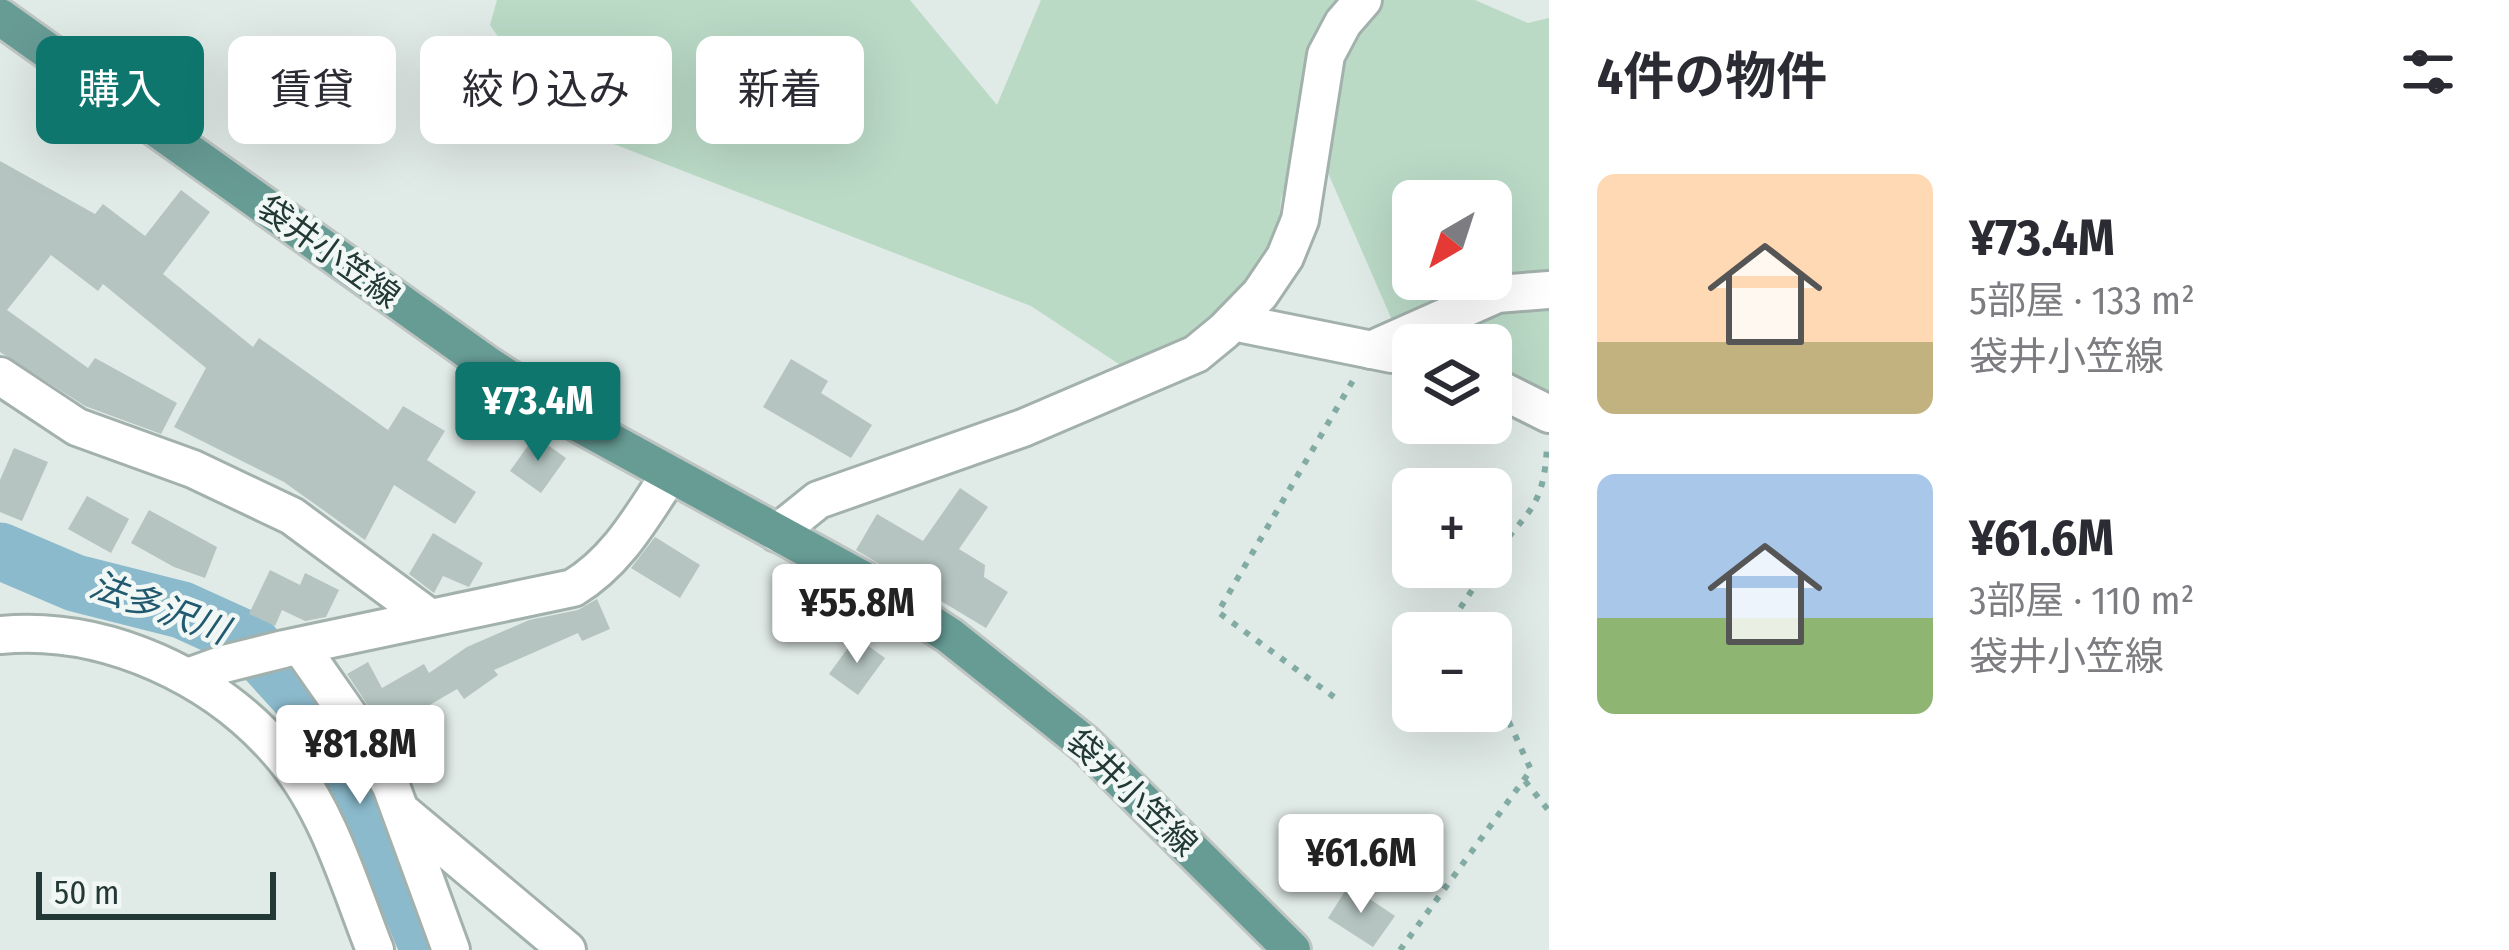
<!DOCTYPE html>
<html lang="ja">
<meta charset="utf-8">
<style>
:root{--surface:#fff;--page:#f7f7f7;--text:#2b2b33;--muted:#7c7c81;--accent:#0f766e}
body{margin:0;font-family:"Fira Sans Condensed","Noto Sans JP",sans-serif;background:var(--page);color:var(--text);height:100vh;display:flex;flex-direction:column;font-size:45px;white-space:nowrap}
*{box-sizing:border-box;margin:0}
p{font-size:39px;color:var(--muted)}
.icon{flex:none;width:66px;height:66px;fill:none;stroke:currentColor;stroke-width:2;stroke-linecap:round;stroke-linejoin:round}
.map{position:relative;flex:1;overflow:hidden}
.details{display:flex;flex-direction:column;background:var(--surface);width:960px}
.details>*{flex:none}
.top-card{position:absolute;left:36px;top:36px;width:1140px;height:108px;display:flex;gap:24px}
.needle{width:78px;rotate:219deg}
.tools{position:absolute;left:1392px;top:180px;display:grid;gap:24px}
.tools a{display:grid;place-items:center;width:120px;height:120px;border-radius:18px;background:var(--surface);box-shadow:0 12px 48px #0002;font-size:60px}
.scale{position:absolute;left:36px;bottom:30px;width:240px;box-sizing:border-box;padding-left:12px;border:6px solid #223935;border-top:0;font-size:33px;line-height:42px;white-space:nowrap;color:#223935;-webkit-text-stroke:9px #f0f7f4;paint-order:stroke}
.price{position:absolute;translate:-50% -102px;padding:0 27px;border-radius:12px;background:#fff;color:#222;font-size:39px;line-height:78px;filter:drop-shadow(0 3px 6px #0008)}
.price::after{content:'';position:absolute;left:50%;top:72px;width:36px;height:27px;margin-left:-18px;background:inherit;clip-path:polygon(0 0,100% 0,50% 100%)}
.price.active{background:var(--accent);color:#fff}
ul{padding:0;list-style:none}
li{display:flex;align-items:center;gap:36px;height:300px;padding:0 48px}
li span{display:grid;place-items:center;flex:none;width:336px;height:240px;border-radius:18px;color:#555}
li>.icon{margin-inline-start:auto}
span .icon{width:144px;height:144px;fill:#fffc;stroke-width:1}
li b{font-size:51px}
h2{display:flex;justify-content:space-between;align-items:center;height:144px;padding:0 48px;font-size:51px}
.pill{padding:0 42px;border-radius:18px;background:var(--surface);box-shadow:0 12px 48px #0002;font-size:42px;line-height:108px}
.pill.active{background:var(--accent);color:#fff}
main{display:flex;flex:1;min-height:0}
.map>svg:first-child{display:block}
.green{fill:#badac6;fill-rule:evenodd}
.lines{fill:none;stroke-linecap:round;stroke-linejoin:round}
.river{stroke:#8bbacc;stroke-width:57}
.building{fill:#b5c4c0}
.minor-casing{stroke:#a3b1ad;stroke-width:42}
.major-casing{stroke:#bdc4c2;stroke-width:42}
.path{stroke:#82aba3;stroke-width:6;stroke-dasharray:6 9;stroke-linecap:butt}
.minor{stroke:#fff;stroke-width:36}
.major{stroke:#679c95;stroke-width:36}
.labels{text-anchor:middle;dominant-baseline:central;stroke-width:9;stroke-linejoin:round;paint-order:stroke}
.street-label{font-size:33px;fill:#223935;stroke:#f0f7f4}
.water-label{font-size:36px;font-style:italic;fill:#205970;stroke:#f0f7f4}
</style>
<main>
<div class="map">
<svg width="1549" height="950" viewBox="0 0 1549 950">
<rect width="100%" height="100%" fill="#e0eae6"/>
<!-- green -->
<path class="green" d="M497,0H910L997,105L1041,0H1475L1528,23L1549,18V417L1491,387V345H1413V353L1405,350L1322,159V88L1281,199L1275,272L1140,378L1031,306L557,122L490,25ZM1413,201H1491V279H1413Z"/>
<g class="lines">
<!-- river -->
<path class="river" d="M0,551L75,583L182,610L248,640L320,719L365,797L429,950"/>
</g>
<!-- building -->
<g class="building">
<path d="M0,161L95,214L103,204L145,236L181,190L210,212L163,274L253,347L259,338L388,430L403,406L445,431L427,460L476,492L455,524L394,485L365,540L284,482L174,427L206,368L103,284L98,291L51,255L7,310L88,368L95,358L177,403L161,434L85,406L0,352Z"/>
<path d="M791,359L828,381L821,393L872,425L851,458L763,407Z"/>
<path d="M535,436L566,458L541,493L510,471Z"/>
<path d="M14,448L48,462L22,521L0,512V480Z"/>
<path d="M960,488L988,507L959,549L985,565L984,577L1008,592L986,628L856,550L877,514L923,541Z"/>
<path d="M87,496L129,519L111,553L68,529Z"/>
<path d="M149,510L217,547L205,578L174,567L131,543Z"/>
<path d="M433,533L483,563L469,587L443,576L434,593L409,574Z"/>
<path d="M655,537L700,565L680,598L631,568Z"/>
<path d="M270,570L300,585L305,573L339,590L326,617L305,621L282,610L275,626L249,614Z"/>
<path d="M597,599L610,629L582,641L578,633L494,670L498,675L464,699L457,689L385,731L347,674L368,662L382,688L424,664L429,673L467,647L529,620L578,610Z"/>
<path d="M856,637L885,658L858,695L829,674Z"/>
<path d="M1349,885L1395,916L1373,947L1328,918Z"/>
</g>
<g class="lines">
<defs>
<g id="minor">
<path d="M1233,322L1392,354"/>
<path d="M1371,350L1497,294L1549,290"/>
<path d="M0,376L77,427L193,469L292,516L430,618"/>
<path d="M1491,385L1549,414"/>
<path d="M777,533L818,500L1023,428L1196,354L1224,331L1260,294L1285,257L1300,220L1326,55L1343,23L1363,0"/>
<path d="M0,635C106,625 218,677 285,759C329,812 350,887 375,950"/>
<path d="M300,646L354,723L391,786L451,950"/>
<path d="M188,677L224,664L284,649L573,588C618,561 642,516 670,474"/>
<path d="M400,810L567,950"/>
</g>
<path id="major" d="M0,17L488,365L581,425L864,580L950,636L1084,743L1292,950"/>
</defs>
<!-- minor casing -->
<use href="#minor" class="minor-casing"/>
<!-- major casing -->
<use href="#major" class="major-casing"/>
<!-- path -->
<g class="path">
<path d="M1491,561C1525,510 1544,513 1547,445"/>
<path d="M1444,633L1487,567"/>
<path d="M1334,697L1218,612L1355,377"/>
<path d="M1525,781L1549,811"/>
<path d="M1400,950L1531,770L1509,722L1491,708"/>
</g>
<!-- minor -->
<use href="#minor" class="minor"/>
<!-- major -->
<use href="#major" class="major"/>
</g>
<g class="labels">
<!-- street labels -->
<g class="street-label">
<text transform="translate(329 252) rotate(36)">袋井小笠線</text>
<text transform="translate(1132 793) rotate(44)">袋井小笠線</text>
</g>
<!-- water labels -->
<g class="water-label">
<text transform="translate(159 608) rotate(20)">法多沢川</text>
</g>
</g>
</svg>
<div class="tools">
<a><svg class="needle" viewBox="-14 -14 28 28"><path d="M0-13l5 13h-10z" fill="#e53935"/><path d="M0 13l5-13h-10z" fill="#7c7c81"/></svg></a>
<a><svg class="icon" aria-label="layers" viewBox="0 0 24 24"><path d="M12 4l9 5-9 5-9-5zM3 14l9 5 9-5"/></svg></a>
<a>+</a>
<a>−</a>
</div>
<div class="scale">50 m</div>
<b class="price active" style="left:538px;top:464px">¥73.4M</b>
<b class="price" style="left:857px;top:666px">¥55.8M</b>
<b class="price" style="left:360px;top:807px">¥81.8M</b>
<b class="price" style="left:1361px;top:916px">¥61.6M</b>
<div class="top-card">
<a class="pill active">購入</a>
<a class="pill">賃貸</a>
<a class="pill">絞り込み</a>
<a class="pill">新着</a>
</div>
</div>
<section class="details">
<h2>4件の物件<svg class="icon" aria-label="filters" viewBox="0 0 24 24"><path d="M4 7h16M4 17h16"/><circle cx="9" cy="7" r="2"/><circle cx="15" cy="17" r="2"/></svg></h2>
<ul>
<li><span style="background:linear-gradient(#ffd9b3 70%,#c2b280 0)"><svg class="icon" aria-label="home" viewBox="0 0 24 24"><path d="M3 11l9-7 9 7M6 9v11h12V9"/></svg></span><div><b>¥73.4M</b><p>5部屋 · 133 m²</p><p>袋井小笠線</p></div></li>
<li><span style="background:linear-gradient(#a9c7e8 60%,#8fb573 0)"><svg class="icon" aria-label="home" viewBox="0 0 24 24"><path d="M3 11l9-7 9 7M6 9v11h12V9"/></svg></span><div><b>¥61.6M</b><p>3部屋 · 110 m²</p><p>袋井小笠線</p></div></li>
</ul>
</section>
</main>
